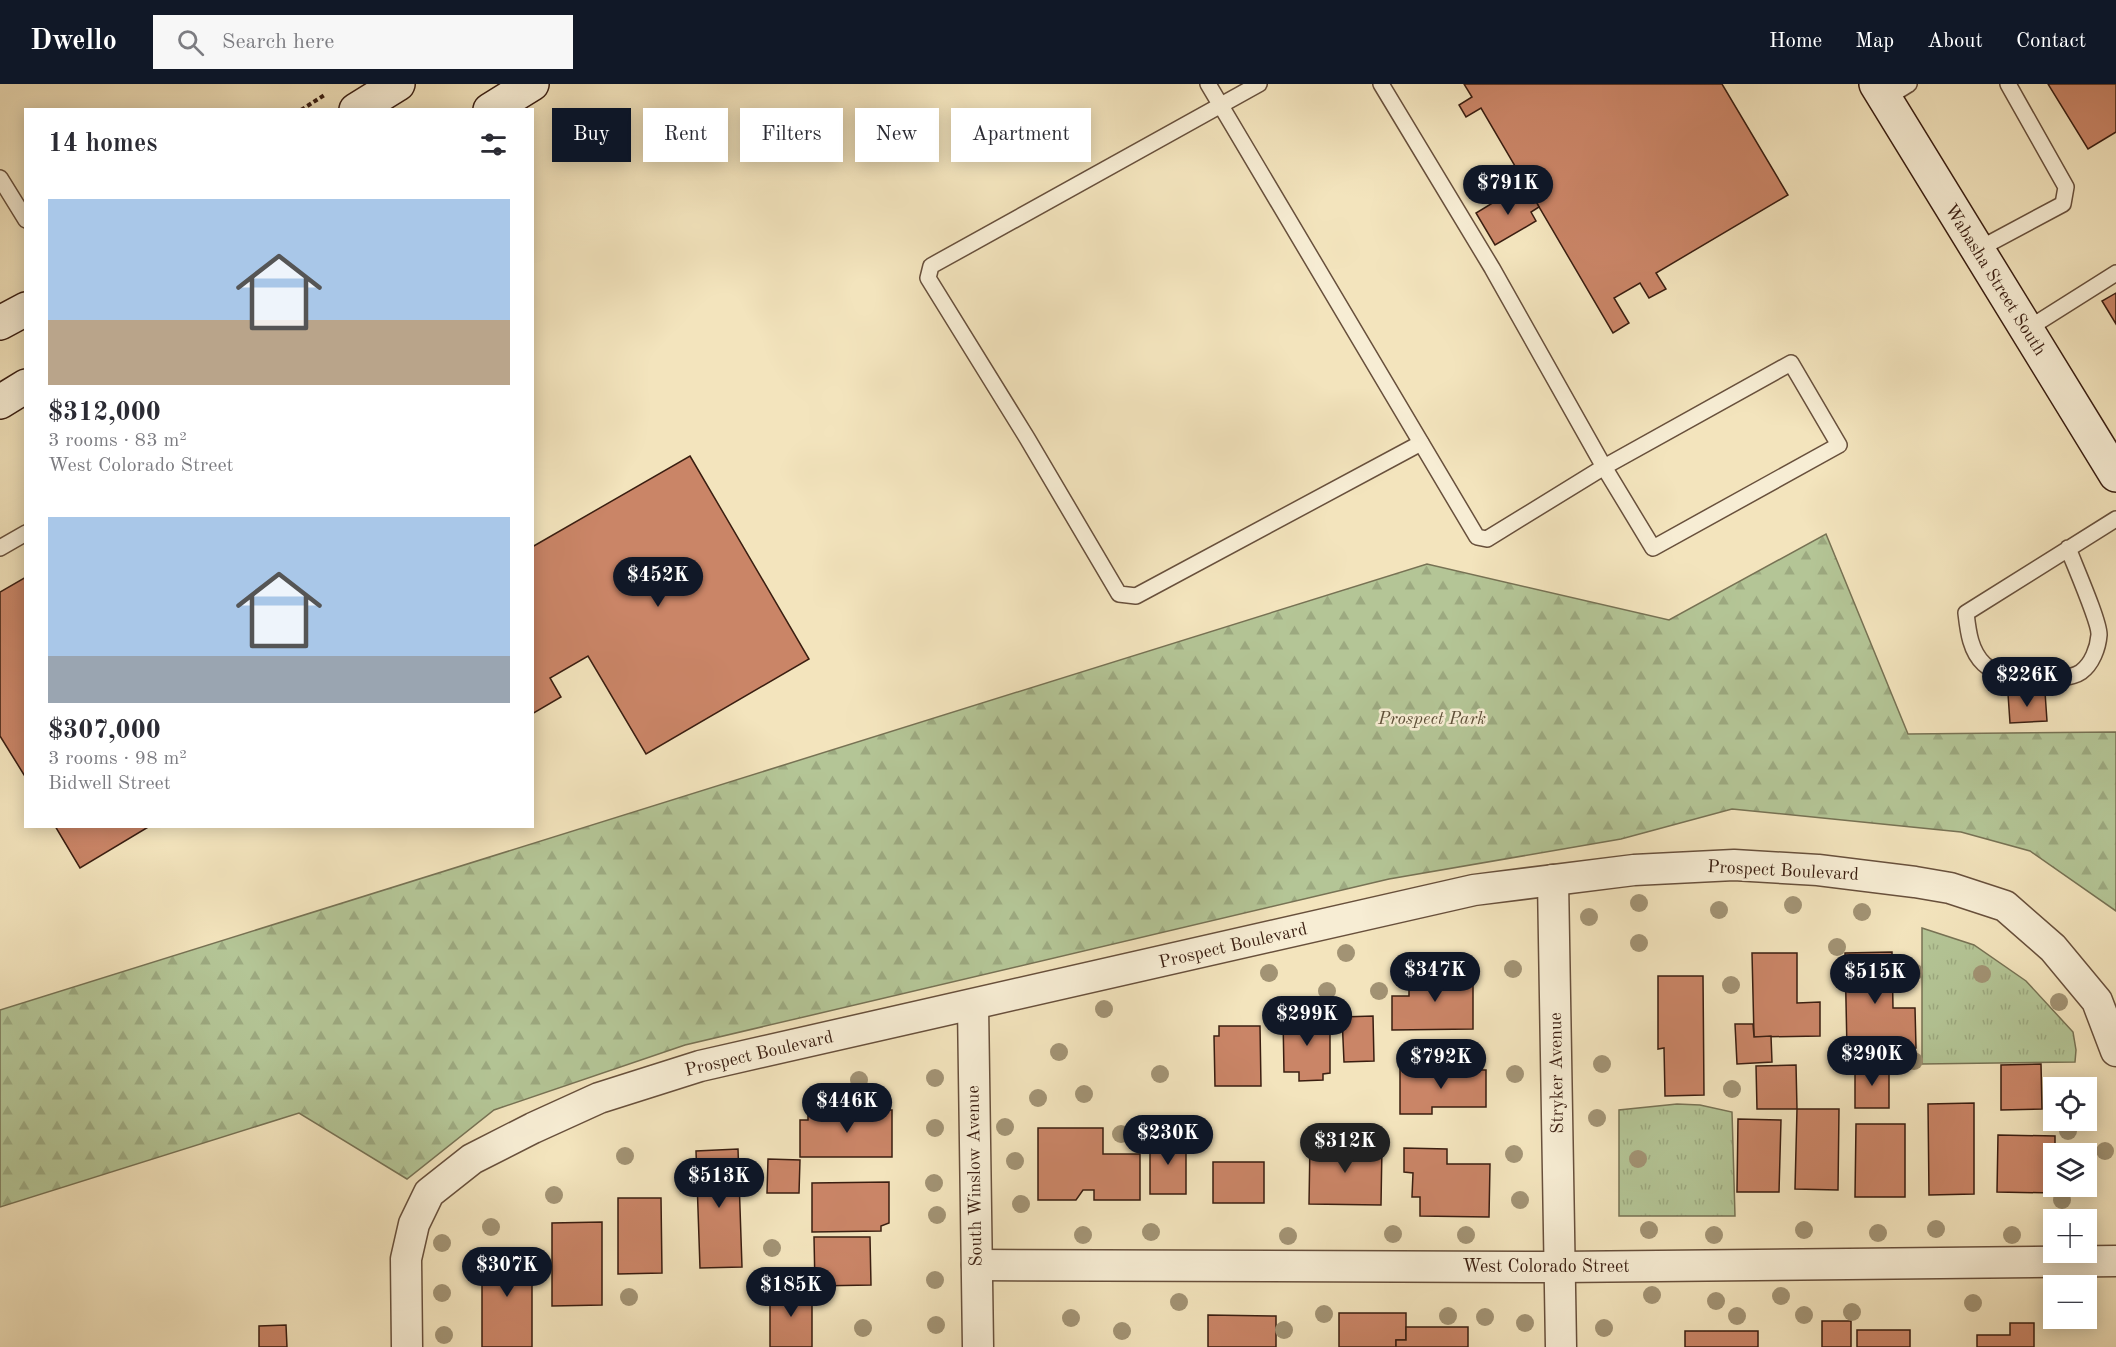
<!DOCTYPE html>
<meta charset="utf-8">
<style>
:root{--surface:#fff;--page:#f7f7f7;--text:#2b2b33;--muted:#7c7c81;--accent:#111827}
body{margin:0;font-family:"Old Standard TT",serif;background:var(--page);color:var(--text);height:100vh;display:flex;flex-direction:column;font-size:22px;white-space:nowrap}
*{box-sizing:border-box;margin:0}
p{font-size:20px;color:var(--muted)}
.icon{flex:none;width:33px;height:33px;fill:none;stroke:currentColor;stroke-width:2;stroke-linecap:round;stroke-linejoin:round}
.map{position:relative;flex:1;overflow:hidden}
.panel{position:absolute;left:24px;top:24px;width:510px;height:720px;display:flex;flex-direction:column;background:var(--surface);border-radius:0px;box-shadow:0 3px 15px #0003}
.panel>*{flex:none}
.top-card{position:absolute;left:552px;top:24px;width:570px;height:54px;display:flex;gap:12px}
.fabs{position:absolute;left:2043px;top:993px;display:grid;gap:12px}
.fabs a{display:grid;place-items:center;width:54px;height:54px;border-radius:0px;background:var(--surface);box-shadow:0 3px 15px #0003;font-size:30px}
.price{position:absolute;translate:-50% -51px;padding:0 14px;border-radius:21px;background:var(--accent);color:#fff;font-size:20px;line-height:39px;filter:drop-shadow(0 2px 3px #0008)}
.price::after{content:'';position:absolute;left:50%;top:36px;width:18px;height:14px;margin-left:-9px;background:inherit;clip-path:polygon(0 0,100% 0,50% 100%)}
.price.on{background:#222;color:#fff}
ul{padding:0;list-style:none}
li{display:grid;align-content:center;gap:12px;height:318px;padding:0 24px}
li span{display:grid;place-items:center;height:186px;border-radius:0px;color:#555}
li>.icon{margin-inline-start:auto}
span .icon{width:108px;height:108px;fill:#fffc;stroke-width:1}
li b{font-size:26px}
h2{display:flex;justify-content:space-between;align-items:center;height:72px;padding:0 24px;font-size:26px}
.pill{padding:0 21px;border-radius:0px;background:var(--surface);box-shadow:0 3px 15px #0003;font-size:21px;line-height:54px}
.pill.on{background:var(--accent);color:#fff}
header{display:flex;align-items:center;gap:36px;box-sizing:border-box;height:84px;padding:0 30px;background:var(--accent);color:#fff}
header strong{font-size:28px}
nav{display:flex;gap:33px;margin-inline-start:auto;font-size:21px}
.search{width:420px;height:54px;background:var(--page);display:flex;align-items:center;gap:15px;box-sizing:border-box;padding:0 21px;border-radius:0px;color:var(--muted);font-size:22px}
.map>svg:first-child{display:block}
.grass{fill:url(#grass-tufts);stroke:#777254;stroke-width:1.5}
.forest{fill:url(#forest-firs);stroke:#777254;stroke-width:1.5}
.building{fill:#ca8567;stroke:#3a1e11;stroke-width:1.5}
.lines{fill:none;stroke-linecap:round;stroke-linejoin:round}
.lane-casing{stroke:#68503c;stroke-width:18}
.street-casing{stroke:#68503c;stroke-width:33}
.secondary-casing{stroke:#3a1e11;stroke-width:36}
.path{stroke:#3a1e11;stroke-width:4;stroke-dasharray:4.5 3;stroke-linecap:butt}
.lane{stroke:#f7edd4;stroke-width:15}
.street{stroke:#f7edd4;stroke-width:30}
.secondary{stroke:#f7edd4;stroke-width:33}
.tree{fill:#a29374}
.labels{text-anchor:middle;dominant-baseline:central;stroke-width:5;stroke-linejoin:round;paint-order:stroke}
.street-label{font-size:18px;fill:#3a1e11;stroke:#f7edd4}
.park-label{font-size:18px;font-style:italic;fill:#5f5039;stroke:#f7edd4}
</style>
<header>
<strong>Dwello</strong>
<div class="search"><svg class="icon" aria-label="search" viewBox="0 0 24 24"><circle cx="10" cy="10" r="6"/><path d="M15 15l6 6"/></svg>Search here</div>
<nav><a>Home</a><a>Map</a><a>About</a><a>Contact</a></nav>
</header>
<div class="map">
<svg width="2116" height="1263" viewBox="0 0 2116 1263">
<defs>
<pattern id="grass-tufts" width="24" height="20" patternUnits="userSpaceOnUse" patternTransform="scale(1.5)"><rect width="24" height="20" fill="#b4c596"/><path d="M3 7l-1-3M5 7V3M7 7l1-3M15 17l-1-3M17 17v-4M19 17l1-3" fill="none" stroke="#9ca980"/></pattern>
<pattern id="forest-firs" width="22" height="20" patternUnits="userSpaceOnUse" patternTransform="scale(1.5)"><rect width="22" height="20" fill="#b4c596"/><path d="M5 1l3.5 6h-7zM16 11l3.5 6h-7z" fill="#9ca980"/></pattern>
</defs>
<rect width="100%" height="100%" fill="#f3e4bd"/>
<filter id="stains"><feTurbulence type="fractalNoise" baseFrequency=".00333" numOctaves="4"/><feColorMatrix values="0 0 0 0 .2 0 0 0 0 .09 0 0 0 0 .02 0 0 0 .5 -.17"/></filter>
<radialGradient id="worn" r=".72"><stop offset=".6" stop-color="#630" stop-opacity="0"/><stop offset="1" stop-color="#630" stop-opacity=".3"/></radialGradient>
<!-- grass -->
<g class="grass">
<path d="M1922,844L1974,861L2026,897L2073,948L2076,966L2075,978L1922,980Z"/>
<path d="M1677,1020L1700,1021L1732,1028L1735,1132H1619V1026Z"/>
</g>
<!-- forest -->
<path class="forest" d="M1826,450L1908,650L2116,648V827L2030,767L1961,748L1732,725L1621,755L1389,795L685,961L494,1026L407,1095L299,1029L0,1123V926L1427,480L1669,536Z"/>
<!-- building -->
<g class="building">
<path d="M1464,0H1722L1788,111L1656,189L1666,205L1649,214L1640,199L1614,214L1629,239L1613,249L1481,24L1466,33L1459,21L1472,13Z"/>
<path d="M2048,0H2116V48L2088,65Z"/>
<path d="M1517,104L1522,114L1531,109L1539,123L1531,128L1536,137L1495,161L1476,129Z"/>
<path d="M2116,209V240L2102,217Z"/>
<path d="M690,372L809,575L646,670L588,572L550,594L561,613L532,630V463Z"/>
<path d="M26,493V694L0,652V508Z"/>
<path d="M2045,608L2047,637L2010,639L2008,610Z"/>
<path d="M55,742H150L80,784Z"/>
<path d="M1892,868L1893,924H1915L1916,964L1847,966L1845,869Z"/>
<path d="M1752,869H1797V919L1820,918V952L1754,953Z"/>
<path d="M1473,888V945L1392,946V912H1409V889Z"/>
<path d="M1658,892H1703L1704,1011L1665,1012L1664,964L1658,965Z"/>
<path d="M1373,932L1374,977L1344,978L1342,933Z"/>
<path d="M1283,934H1330V989L1323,990V996L1299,997V988H1284Z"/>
<path d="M1735,940H1753L1754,953L1771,952L1772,978L1737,980Z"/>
<path d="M1219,942H1260L1261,1002H1215L1214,952H1219Z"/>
<path d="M2041,980L2042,1025L2001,1026V981Z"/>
<path d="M1796,981L1797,1025H1757L1756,982Z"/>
<rect x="1855" y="982" width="34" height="42"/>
<path d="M1400,985L1486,986V1023H1432V1030H1400Z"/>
<path d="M1974,1019V1110L1929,1111L1928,1020Z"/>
<path d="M1797,1025H1839L1838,1106L1795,1105Z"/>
<path d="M808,1026H892V1073H800V1036H808Z"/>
<path d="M1738,1035L1781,1036L1779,1108H1737Z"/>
<path d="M1856,1040H1905V1113H1855Z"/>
<path d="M1038,1044H1103V1070H1140V1116H1094V1106H1083L1076,1116H1038Z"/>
<path d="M1998,1051L2055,1052V1070H2054L2055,1109L1997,1108Z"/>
<rect x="1150" y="1053" width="36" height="57"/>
<path d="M1310,1059L1382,1061L1381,1121L1309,1120Z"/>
<path d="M1404,1064L1447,1065V1080H1490L1489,1133L1420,1132V1113H1412L1413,1089L1404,1088Z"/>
<path d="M738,1065L742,1183L700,1184L696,1067Z"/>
<path d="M768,1075L800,1076L799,1109H767Z"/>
<rect x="1213" y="1078" width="51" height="41"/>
<path d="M889,1098V1139L881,1142V1147L812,1148V1099Z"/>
<path d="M618,1114H661L662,1189L618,1190Z"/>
<path d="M602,1138V1221L552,1222V1139Z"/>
<path d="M814,1153H870L871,1201L815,1202Z"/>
<rect x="482" y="1165" width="50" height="98"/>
<path d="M778,1198H800V1213H812V1263H770V1213H778Z"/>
<path d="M1339,1229H1406V1256H1396V1263H1339Z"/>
<path d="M1208,1231L1276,1232V1263H1208Z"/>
<rect x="1822" y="1237" width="29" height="26"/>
<path d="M2010,1239H2034V1263H1977V1251H2010Z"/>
<path d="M286,1241L287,1263H259V1242Z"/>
<path d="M1406,1243H1468V1263H1396V1256H1406Z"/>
<rect x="1857" y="1246" width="53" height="17"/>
<rect x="1685" y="1247" width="73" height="16"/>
</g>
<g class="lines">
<defs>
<g id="lane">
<path d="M1208,0L1477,453L1487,455L1604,383L1492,184L1381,0"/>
<path d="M1259,0L931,182L928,194L1027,354L1119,510L1136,512L1421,359"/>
<path d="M1885,15L1909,0"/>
<path d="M0,94L26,136"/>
<path d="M1977,166L2063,120L2066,103L2008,0"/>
<path d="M2026,246L2116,189"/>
<path d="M1791,279L1839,361L1653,464L1604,383Z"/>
<path d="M0,464L26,449"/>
<path d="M2068,464C2074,480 2100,539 2099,551C2098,564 2092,580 2081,588C2064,600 1999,595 1984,580C1970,567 1968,546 1966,529L2116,435"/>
</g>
<g id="street">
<path d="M1553,796L1561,1263"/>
<path d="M973,921L978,1263"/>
<path d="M977,1181L1560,1183L2116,1177"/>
<path d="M407,1263L406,1175L414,1140L429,1109L472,1075L533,1044L599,1014L700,982L1474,806L1634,786L1734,781L1818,786L1915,798L1950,804L2005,822L2053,864L2097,917L2116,967"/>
</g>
<g id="secondary">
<path d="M1876,0L2116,391"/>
<path d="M356,26L398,0"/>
<path d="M490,26L532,0"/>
<path d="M0,239L26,225"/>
<path d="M0,318L26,302"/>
</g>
</defs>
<!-- lane casing -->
<use href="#lane" class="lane-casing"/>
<!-- street casing -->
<use href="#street" class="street-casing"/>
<!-- secondary casing -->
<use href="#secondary" class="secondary-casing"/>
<!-- path -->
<path class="path" d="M301,26L326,10"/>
<!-- lane -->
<use href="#lane" class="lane"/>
<!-- street -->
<use href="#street" class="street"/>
<!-- secondary -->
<use href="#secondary" class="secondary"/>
</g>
<!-- trees -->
<g class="tree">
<circle cx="1639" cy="819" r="9"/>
<circle cx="1793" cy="821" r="9"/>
<circle cx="1719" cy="826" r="9"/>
<circle cx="1862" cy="828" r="9"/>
<circle cx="1589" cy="833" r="9"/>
<circle cx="1639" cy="859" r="9"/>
<circle cx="1837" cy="863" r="9"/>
<circle cx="1346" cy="869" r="9"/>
<circle cx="1513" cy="885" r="9"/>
<circle cx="1914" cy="888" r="9"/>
<circle cx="1269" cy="889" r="9"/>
<circle cx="1982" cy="890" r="9"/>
<circle cx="1731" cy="901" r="9"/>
<circle cx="1327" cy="907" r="9"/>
<circle cx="1379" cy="907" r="9"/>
<circle cx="2059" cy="918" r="9"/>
<circle cx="1104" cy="925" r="9"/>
<circle cx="1837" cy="966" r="9"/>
<circle cx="1059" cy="968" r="9"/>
<circle cx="1914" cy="977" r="9"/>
<circle cx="1602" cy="980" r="9"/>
<circle cx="1160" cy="990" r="9"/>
<circle cx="1515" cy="990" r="9"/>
<circle cx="935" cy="994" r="9"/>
<circle cx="859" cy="996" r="9"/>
<circle cx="1732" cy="1005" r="9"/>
<circle cx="1084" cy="1010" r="9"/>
<circle cx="1038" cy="1014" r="9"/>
<circle cx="1597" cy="1034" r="9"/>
<circle cx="1005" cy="1043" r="9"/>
<circle cx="935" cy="1044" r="9"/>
<circle cx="2068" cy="1047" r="9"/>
<circle cx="1121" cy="1050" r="9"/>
<circle cx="2105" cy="1067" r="9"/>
<circle cx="1514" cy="1070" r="9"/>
<circle cx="625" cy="1072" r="9"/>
<circle cx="1638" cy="1075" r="9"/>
<circle cx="1015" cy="1077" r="9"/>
<circle cx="934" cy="1099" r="9"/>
<circle cx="554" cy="1111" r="9"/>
<circle cx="1520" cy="1116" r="9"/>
<circle cx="2062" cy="1116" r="9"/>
<circle cx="1021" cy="1120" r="9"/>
<circle cx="937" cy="1131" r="9"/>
<circle cx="491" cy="1143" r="9"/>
<circle cx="1936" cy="1145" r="9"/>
<circle cx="1649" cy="1146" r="9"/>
<circle cx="1804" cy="1146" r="9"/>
<circle cx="1151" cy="1148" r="9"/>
<circle cx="1878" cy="1149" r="9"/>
<circle cx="1393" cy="1150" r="9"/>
<circle cx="1083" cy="1151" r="9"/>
<circle cx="1466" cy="1151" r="9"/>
<circle cx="1714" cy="1151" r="9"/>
<circle cx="2012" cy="1151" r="9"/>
<circle cx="1288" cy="1152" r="9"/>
<circle cx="442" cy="1159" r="9"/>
<circle cx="772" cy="1164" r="9"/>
<circle cx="935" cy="1196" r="9"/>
<circle cx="442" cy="1209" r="9"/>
<circle cx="1652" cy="1211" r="9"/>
<circle cx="1781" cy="1212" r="9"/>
<circle cx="629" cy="1213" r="9"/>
<circle cx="1716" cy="1217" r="9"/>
<circle cx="1179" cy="1218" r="9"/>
<circle cx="1973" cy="1219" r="9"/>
<circle cx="1852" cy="1228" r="9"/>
<circle cx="1324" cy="1230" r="9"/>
<circle cx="1804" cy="1231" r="9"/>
<circle cx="1448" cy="1232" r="9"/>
<circle cx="1737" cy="1232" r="9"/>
<circle cx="1485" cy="1233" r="9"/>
<circle cx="1071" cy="1234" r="9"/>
<circle cx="1525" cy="1239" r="9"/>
<circle cx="936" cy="1241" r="9"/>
<circle cx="863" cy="1244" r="9"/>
<circle cx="1604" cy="1244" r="9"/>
<circle cx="1284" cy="1246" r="9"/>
<circle cx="1122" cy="1247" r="9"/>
<circle cx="444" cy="1251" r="9"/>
</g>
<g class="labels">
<!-- street labels -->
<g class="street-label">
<text transform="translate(1995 196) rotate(58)">Wabasha Street South</text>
<text transform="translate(1783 787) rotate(3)">Prospect Boulevard</text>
<text transform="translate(1233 862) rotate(-13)">Prospect Boulevard</text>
<text transform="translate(759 970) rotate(-13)">Prospect Boulevard</text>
<text transform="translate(1557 989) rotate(-91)">Stryker Avenue</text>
<text transform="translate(975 1092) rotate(-91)">South Winslow Avenue</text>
<text x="1546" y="1183">West Colorado Street</text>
</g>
<!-- park labels -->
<g class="park-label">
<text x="1432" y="635">Prospect Park</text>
</g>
</g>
<rect width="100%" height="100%" filter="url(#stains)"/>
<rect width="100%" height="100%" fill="url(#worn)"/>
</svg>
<div class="fabs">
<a><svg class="icon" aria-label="locate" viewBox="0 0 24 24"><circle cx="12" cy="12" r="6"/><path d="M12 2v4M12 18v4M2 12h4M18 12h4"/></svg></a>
<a><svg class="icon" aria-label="layers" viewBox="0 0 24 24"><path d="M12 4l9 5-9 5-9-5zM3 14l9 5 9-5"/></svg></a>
<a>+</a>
<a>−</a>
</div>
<b class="price" style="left:1508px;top:132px">$791K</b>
<b class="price" style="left:658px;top:524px">$452K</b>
<b class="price" style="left:2027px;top:624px">$226K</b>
<b class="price" style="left:1435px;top:919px">$347K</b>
<b class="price" style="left:1875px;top:921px">$515K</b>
<b class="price" style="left:1307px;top:963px">$299K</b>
<b class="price" style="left:1872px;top:1003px">$290K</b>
<b class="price" style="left:1441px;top:1006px">$792K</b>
<b class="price" style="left:847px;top:1050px">$446K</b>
<b class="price" style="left:1168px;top:1082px">$230K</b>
<b class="price on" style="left:1345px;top:1090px">$312K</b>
<b class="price" style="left:719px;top:1125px">$513K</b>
<b class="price" style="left:507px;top:1214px">$307K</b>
<b class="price" style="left:791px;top:1234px">$185K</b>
<div class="top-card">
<a class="pill on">Buy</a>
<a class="pill">Rent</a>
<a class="pill">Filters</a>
<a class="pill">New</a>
<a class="pill">Apartment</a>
</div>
<section class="panel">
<h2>14 homes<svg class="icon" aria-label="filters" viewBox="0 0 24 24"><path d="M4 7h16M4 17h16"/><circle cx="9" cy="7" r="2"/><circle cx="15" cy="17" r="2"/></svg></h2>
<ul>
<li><span style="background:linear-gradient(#a9c7e8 65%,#b9a48a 0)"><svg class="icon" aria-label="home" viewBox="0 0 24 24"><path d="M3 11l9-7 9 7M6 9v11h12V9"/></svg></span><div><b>$312,000</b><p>3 rooms · 83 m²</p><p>West Colorado Street</p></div></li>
<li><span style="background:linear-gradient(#a9c7e8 75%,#9aa5b1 0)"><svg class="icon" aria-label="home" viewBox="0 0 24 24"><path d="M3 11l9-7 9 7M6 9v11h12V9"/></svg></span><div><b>$307,000</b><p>3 rooms · 98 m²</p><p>Bidwell Street</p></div></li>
</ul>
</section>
</div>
